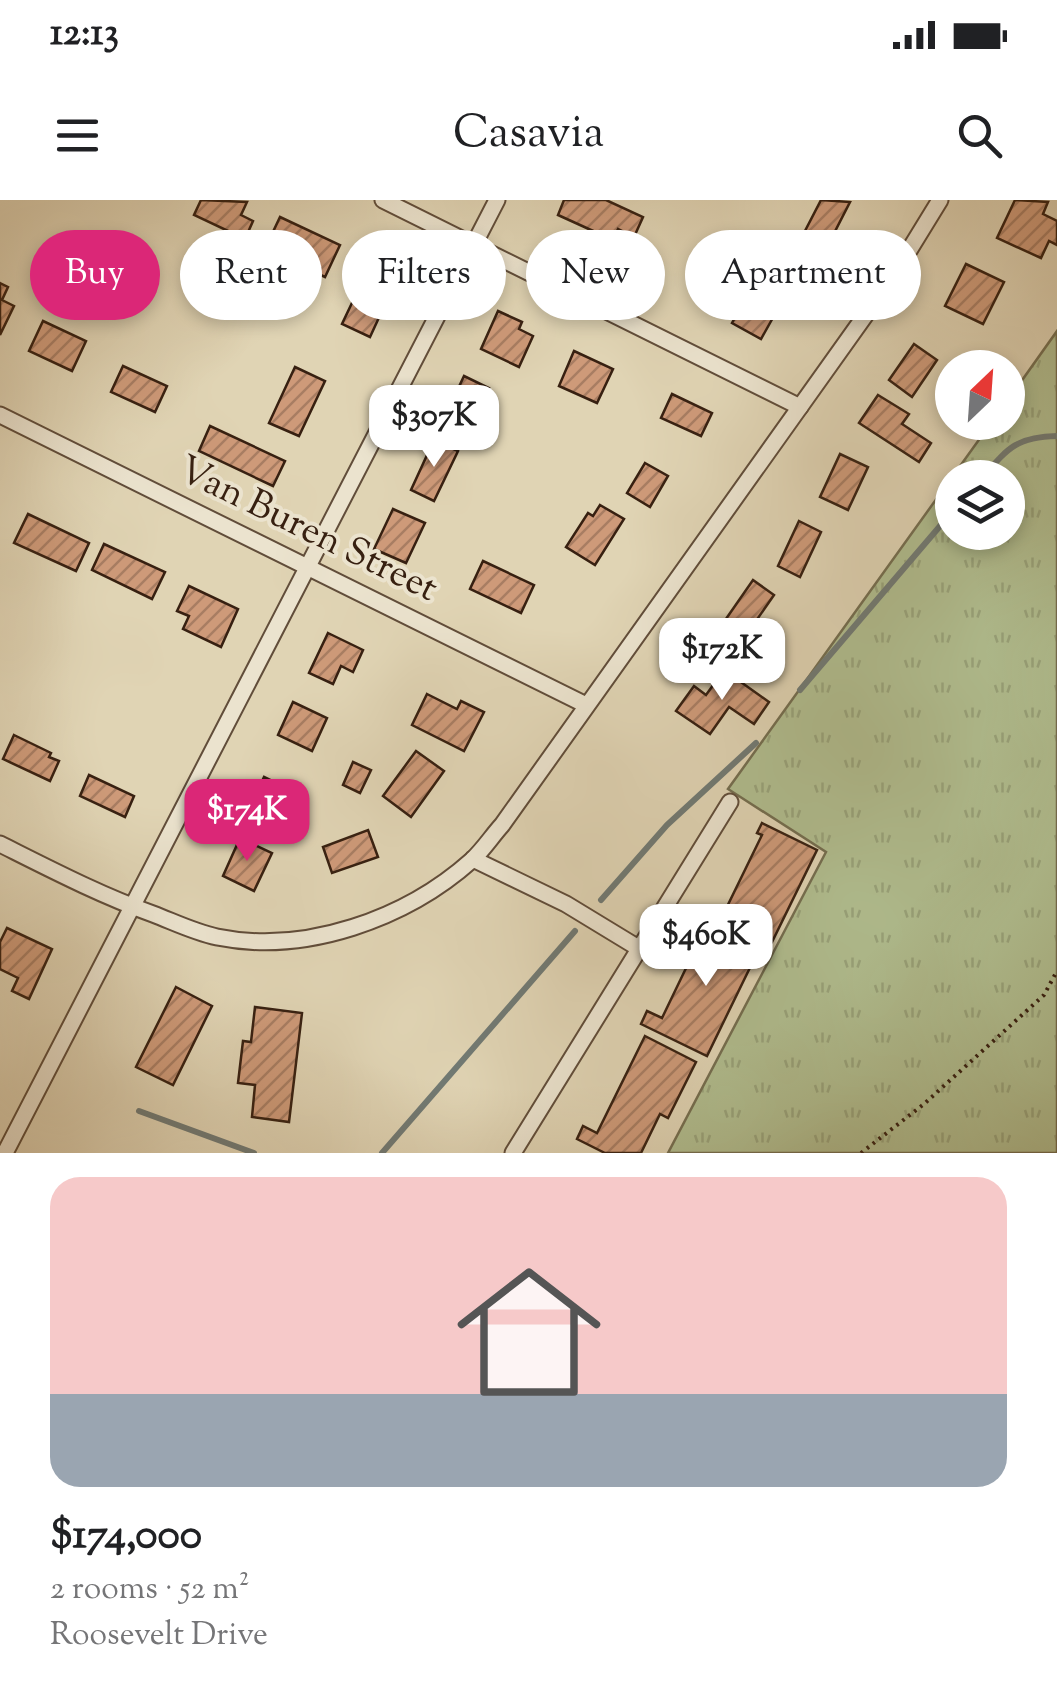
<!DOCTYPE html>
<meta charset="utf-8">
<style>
:root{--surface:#fff;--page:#f2f2f2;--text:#202124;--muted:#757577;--accent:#db2777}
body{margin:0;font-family:"Sorts Mill Goudy",serif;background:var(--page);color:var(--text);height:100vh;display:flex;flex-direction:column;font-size:38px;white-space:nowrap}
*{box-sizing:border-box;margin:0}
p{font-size:32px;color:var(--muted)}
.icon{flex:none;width:55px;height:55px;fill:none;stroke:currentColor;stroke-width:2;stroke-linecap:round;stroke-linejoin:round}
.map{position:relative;height:953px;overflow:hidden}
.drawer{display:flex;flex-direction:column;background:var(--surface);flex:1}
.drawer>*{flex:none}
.banner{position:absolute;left:30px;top:30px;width:998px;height:90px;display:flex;gap:20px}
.needle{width:65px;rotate:25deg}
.fabs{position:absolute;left:935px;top:150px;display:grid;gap:20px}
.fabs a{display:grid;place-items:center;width:90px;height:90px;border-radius:50%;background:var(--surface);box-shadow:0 5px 15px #0003;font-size:50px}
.price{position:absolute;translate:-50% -85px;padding:0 22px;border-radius:20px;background:#fff;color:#222;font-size:32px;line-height:65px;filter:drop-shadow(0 2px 5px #0008)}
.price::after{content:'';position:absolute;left:50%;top:60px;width:30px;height:22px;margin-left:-15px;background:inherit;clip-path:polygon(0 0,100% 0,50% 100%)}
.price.active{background:var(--accent);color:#fff}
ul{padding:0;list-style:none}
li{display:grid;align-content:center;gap:20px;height:530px;padding:0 50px}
li span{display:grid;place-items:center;height:310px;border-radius:30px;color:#555}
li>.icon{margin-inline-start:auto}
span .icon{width:180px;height:180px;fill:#fffc;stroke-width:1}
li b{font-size:42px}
.pill{padding:0 35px;border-radius:45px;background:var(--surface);box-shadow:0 5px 15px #0003;font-size:35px;line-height:90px}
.pill.active{background:var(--accent);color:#fff}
.status{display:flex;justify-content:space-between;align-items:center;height:70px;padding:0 50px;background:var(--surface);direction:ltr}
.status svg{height:28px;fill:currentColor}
header{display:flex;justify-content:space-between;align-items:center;height:130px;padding:0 50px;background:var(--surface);font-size:45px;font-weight:600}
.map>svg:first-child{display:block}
.grass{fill:url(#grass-tufts);stroke:#746e50;stroke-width:2.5;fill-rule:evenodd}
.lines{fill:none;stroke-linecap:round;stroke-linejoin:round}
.stream{stroke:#717a74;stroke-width:6}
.building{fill:url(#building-hatch);stroke:#372011;stroke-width:2.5}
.street-casing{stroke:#614d3a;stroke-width:19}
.path{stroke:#372011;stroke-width:4;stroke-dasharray:2.5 5;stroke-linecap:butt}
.street{stroke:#ebe3ce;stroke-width:15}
.labels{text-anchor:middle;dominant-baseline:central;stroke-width:8;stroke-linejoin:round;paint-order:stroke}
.street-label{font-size:38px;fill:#372011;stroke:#ebe3ce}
</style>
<div class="status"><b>12:13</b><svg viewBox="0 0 49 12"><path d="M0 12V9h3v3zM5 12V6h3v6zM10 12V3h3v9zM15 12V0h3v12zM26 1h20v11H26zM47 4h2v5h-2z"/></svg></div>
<header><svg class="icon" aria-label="menu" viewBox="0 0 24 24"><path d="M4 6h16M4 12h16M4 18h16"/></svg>Casavia<svg class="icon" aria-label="search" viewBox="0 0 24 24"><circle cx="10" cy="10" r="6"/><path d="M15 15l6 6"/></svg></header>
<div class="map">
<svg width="1057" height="953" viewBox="0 0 1057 953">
<defs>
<pattern id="grass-tufts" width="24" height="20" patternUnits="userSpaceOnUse" patternTransform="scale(2.5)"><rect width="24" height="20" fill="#b0bd8f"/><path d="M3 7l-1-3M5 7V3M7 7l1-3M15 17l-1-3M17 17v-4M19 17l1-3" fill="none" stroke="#98a27a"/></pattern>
<pattern id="building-hatch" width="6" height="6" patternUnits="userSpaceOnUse" patternTransform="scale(2.5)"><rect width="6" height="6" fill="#ce9a79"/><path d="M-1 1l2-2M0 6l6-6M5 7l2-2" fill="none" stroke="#a87d62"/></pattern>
</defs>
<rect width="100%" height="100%" fill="#e0d4b4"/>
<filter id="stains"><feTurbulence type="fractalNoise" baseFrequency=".002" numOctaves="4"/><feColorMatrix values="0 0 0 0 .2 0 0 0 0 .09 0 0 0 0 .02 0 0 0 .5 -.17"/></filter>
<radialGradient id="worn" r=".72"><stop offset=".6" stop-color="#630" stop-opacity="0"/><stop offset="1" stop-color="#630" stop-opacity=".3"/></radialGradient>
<!-- grass -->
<path class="grass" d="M1057,131V953H668L826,652L728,589L991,223L1008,222V200ZM952,278H1008V332H952Z"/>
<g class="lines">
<!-- stream -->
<g class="stream">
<path d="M982,278C1008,248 1016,237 1057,236"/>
<path d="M800,490L952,312"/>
<path d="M601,700L667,625L756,543"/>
<path d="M139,911L254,953"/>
<path d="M382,953L575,731"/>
</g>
</g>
<!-- building -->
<g class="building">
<path d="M201,0L247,2L241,15L253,21L245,39L194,15Z"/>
<path d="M564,0H606L643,17L634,37L618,29L613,40L558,15Z"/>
<path d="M821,0L850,2L829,43L805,31Z"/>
<path d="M1015,0L1048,2L1043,14L1057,21V45L1049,41L1041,58L997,38Z"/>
<path d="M280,17L340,45L325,77L265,49Z"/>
<path d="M787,45L812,61L794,90L768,74Z"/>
<path d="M371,63L398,76L370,137L342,124Z"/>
<path d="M966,64L1004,82L983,124L945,106Z"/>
<path d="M0,83L8,87L2,100L14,106L0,135Z"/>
<path d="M751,89L780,105L761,139L732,123Z"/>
<path d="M498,111L522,122L519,129L533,136L519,167L481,149Z"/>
<path d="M43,121L86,141L72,171L29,151Z"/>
<path d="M914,144L937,160L912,197L889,180Z"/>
<path d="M574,151L613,169L597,203L559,186Z"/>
<path d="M123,166L167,186L155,212L111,192Z"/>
<path d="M295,167L325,181L299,236L269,223Z"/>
<path d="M464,176L489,188L469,231L444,219Z"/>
<path d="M672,194L712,213L701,236L661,218Z"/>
<path d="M878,195L909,214L902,224L931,243L919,262L859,223Z"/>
<path d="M210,226L285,261L273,286L199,251Z"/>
<path d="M434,240L458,251L434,301L411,290Z"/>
<path d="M840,254L868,267L848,310L820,297Z"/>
<path d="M645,263L668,276L650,307L627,293Z"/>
<path d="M600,305L624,319L595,365L566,347L588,313L593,316Z"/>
<path d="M393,309L425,323L406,363L374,349Z"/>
<path d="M28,314L89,343L76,371L14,343Z"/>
<path d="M799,321L821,332L800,377L778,366Z"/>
<path d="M104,344L165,372L152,399L92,370Z"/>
<path d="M483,361L534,385L521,413L470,389Z"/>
<path d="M753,380L774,395L740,444L719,429Z"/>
<path d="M189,386L238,409L221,447L183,429L189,416L177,411Z"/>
<path d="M328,433L363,450L353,472L341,466L333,484L309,473Z"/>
<path d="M724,470L769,502L754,524L729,507L710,534L676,511L694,486L706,495Z"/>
<path d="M427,494L457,509L461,501L484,512L464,551L412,525Z"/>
<path d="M293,502L327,518L312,551L278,535Z"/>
<path d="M14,535L51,553L49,557L59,561L50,581L3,559Z"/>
<path d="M416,551L444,571L411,617L383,596Z"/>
<path d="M353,562L371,570L360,593L343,585Z"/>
<path d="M89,575L134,596L125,617L80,596Z"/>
<path d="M264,577L291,590L273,629L246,617Z"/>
<path d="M762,623L817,650L772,742L722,717L762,635L757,633Z"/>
<path d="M368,630L378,657L332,673L323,647Z"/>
<path d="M240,638L272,653L254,691L223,676Z"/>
<path d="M702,718L760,747L707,856L641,824L647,811L662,818L701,737L694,734Z"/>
<path d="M7,728L52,749L29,799L12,791L18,778L0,769V742Z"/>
<path d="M176,787L212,806L173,885L136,867Z"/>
<path d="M255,807L302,813L289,922L252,917L255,885L238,883L243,841L251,842Z"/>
<path d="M645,836L696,862L668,918L660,914L641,953H605L577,939L583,926L597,933Z"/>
</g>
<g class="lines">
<defs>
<g id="street">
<path d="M383,0L800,207"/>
<path d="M0,215L586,505"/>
<path d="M0,644C50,669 100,695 153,714C174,722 194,732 217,737C305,755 406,719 472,660C483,650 492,636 502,625L894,75L940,0"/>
<path d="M473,659L566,704L640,749"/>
<path d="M5,953L497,0"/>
<path d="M513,953L730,602"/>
</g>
</defs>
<!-- street casing -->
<use href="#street" class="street-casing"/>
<!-- path -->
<path class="path" d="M861,953L924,904L1044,795L1057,771"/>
<!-- street -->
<use href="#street" class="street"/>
</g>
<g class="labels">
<!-- street labels -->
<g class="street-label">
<text transform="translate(307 331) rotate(26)">Van Buren Street</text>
</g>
</g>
<rect width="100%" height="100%" filter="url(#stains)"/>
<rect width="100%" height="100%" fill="url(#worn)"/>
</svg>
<div class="fabs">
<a><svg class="needle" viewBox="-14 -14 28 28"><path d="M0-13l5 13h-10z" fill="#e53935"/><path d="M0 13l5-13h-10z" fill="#757577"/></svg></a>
<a><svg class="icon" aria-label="layers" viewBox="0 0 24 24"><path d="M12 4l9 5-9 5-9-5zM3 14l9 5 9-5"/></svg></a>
</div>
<b class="price" style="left:434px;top:270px">$307K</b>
<b class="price" style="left:722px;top:503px">$172K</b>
<b class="price active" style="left:247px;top:664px">$174K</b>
<b class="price" style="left:706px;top:789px">$460K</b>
<div class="banner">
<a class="pill active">Buy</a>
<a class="pill">Rent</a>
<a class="pill">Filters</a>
<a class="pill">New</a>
<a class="pill">Apartment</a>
</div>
</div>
<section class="drawer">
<ul>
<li><span style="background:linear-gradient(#f6c9c9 70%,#9aa5b1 0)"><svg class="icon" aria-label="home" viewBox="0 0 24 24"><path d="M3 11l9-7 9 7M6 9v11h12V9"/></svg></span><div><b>$174,000</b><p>2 rooms · 52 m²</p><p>Roosevelt Drive</p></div></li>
</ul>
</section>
